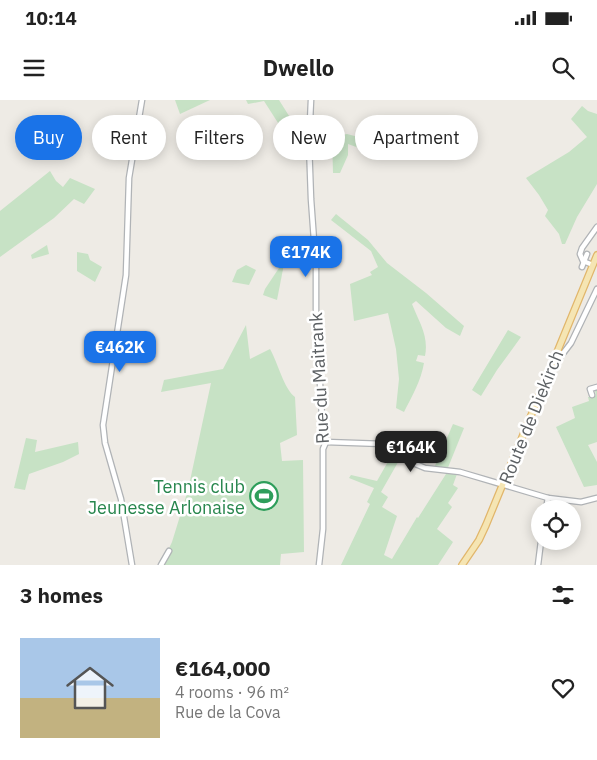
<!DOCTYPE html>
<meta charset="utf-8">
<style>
:root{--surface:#fff;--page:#f6f6f6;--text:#222;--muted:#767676;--accent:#1a73e8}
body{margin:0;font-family:"IBM Plex Sans",sans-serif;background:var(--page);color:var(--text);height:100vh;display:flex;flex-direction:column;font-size:19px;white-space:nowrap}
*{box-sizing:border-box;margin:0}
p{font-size:16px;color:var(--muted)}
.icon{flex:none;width:28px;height:28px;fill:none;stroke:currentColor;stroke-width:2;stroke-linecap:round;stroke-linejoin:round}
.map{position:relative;height:465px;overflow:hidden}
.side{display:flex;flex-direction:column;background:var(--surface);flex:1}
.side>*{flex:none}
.hud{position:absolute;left:15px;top:15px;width:568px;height:45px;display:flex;gap:10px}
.controls{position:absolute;left:531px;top:400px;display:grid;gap:10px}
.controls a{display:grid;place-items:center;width:50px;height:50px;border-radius:50%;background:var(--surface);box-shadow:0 2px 12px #0003;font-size:25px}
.price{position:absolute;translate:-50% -42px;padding:0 11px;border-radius:10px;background:var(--accent);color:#fff;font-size:16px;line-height:32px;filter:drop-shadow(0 1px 2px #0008)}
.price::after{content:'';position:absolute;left:50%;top:30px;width:15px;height:11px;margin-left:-8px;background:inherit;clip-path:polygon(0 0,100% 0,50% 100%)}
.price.active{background:#222;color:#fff}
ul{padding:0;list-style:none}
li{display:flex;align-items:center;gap:15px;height:125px;padding:0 20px}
li span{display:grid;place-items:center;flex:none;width:140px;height:100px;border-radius:0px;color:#555}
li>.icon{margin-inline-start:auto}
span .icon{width:60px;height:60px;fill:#fffc;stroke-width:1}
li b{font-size:21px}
h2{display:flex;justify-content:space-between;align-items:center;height:60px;padding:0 20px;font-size:21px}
.pill{padding:0 18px;border-radius:22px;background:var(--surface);box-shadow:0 2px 12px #0003;font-size:18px;line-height:45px}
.pill.active{background:var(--accent);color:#fff}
.status{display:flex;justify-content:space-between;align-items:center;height:35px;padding:0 25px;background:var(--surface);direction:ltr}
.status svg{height:14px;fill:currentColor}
header{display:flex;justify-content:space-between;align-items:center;height:65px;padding:0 20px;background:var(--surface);font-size:22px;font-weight:700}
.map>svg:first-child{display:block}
.green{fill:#c7e2c5}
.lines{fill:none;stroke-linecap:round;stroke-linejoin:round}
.minor-casing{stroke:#b0b3b6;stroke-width:7}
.major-casing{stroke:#e1b66b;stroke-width:8}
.minor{stroke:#fff;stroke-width:4.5}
.major{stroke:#f5e5b3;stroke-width:5.5}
.labels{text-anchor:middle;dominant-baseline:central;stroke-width:5;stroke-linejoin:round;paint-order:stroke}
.street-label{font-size:18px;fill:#5d6164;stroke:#fff}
.leisure-label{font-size:18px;fill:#27864d;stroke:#fff;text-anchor:end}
</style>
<div class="status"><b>10:14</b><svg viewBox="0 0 49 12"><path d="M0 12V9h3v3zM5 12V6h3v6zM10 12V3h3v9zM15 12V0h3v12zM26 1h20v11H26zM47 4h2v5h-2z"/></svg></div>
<header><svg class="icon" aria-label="menu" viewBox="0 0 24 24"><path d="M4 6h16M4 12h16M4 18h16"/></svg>Dwello<svg class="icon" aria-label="search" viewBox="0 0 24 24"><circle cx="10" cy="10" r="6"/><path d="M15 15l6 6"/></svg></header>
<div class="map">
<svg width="597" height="465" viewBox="0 0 597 465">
<rect width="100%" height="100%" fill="#eeebe5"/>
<!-- green -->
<g class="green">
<path d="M175,0H210L180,14Z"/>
<path d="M246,0H279L291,19L280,26L264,1L248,4Z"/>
<path d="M582,6L588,11L597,14V84L577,117L565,144H562L559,134L545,116L548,110L539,95L526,78L569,52L587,37L571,19Z"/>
<path d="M347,34L362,38L359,48L348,44V55L340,73H333L332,37Z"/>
<path d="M50,71L56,81L63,87L70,78L95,89L84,104L74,99L54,118L0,157V111Z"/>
<path d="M336,114L368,140L387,163L426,193L464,226L460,236L446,228L416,201L412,204C419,222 429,236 425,256L418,255L416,261L424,263C421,281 412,296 404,312L396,308L399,279L396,249L388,213L354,221L350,184L372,175L370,172L378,167L371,151L331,120Z"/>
<path d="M47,145L49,154L32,159L31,155Z"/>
<path d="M77,152L88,154L90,160L102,167L95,182L77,171Z"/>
<path d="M285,159L277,200L263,195L265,189Z"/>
<path d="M246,165L256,170L249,185L232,182L237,170Z"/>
<path d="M246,225L250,259L270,249C278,263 284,289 295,297L297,335L280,343L282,361L303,360L304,452L281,454L280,465H163V461L172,442L188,390L211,283L161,292L164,280L223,269Z"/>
<path d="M508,230L521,237L497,270L481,296L472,290Z"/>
<path d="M597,289V342L588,345L597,362V385L584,387L556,327L575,318L572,307L589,301L588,297L596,296L595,290Z"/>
<path d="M453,324L464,328L447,370L434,368Z"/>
<path d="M26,338L37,340L35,352L78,342L79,354L63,362L29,374L25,390L14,388Z"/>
<path d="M394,351L401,357L381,392L388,397L382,407L397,416L384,455L392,459L417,417L418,418L446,374H457L453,385L458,388L448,403L452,407L437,429L453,442L438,465H341L370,404L367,402L374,388L349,378L351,375L377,381Z"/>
</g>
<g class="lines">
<defs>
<g id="minor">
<path d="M311,0L309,43L311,99L316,168V217L322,317L326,342L323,349V429L319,465"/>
<path d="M593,165L583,161L580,154L582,148L597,127"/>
<path d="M582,167L587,154"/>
<path d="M554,260H558L571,243L597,189"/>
<path d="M592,295L590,289L597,287"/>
<path d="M326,342L384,344L396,350L413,363L425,368L460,372L548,398L581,402L597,398"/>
<path d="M546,409L548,398"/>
<path d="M132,465L121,399L105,343L103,325L126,175L129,78L142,0"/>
<path d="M161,465L169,451"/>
<path d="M538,465L541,441"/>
</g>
<path id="major" d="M462,465L479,440L486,425L597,155"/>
</defs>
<!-- minor casing -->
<use href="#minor" class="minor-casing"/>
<!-- major casing -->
<use href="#major" class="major-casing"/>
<!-- minor -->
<use href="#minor" class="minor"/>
<!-- major -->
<use href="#major" class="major"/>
</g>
<!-- icons -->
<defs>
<symbol id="stadium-ring" viewBox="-11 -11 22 22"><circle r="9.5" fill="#fff" stroke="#2e9e5b" stroke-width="1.5"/><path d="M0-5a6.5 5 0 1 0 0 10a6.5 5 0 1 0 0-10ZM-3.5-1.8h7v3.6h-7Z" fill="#2e9e5b"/></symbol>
</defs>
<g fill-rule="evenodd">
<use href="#stadium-ring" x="248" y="380" width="32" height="32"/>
</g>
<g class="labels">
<!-- street labels -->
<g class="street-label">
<text transform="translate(319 278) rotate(-93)">Rue du Maitrank</text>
<text transform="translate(531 317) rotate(-68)">Route de Diekirch</text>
</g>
<!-- leisure labels -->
<g class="leisure-label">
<text x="245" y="386">Tennis club<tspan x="245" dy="21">Jeunesse Arlonaise</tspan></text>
</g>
</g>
</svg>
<div class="controls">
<a><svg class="icon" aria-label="locate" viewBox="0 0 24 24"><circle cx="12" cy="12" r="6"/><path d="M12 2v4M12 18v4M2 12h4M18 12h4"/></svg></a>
</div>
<b class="price" style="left:306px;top:178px">€174K</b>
<b class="price" style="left:120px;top:273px">€462K</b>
<b class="price active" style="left:411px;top:373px">€164K</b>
<div class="hud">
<a class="pill active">Buy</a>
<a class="pill">Rent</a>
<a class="pill">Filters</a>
<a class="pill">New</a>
<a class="pill">Apartment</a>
</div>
</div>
<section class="side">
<h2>3 homes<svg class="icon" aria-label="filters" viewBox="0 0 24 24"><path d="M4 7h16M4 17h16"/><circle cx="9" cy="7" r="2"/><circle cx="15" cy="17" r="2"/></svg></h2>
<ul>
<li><span style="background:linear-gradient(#a9c7e8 60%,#c2b280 0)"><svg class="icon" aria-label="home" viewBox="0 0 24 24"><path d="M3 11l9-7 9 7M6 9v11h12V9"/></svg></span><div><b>€164,000</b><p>4 rooms · 96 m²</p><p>Rue de la Cova</p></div><svg class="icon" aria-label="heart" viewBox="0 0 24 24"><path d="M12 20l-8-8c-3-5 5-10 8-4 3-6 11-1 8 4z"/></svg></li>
</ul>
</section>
